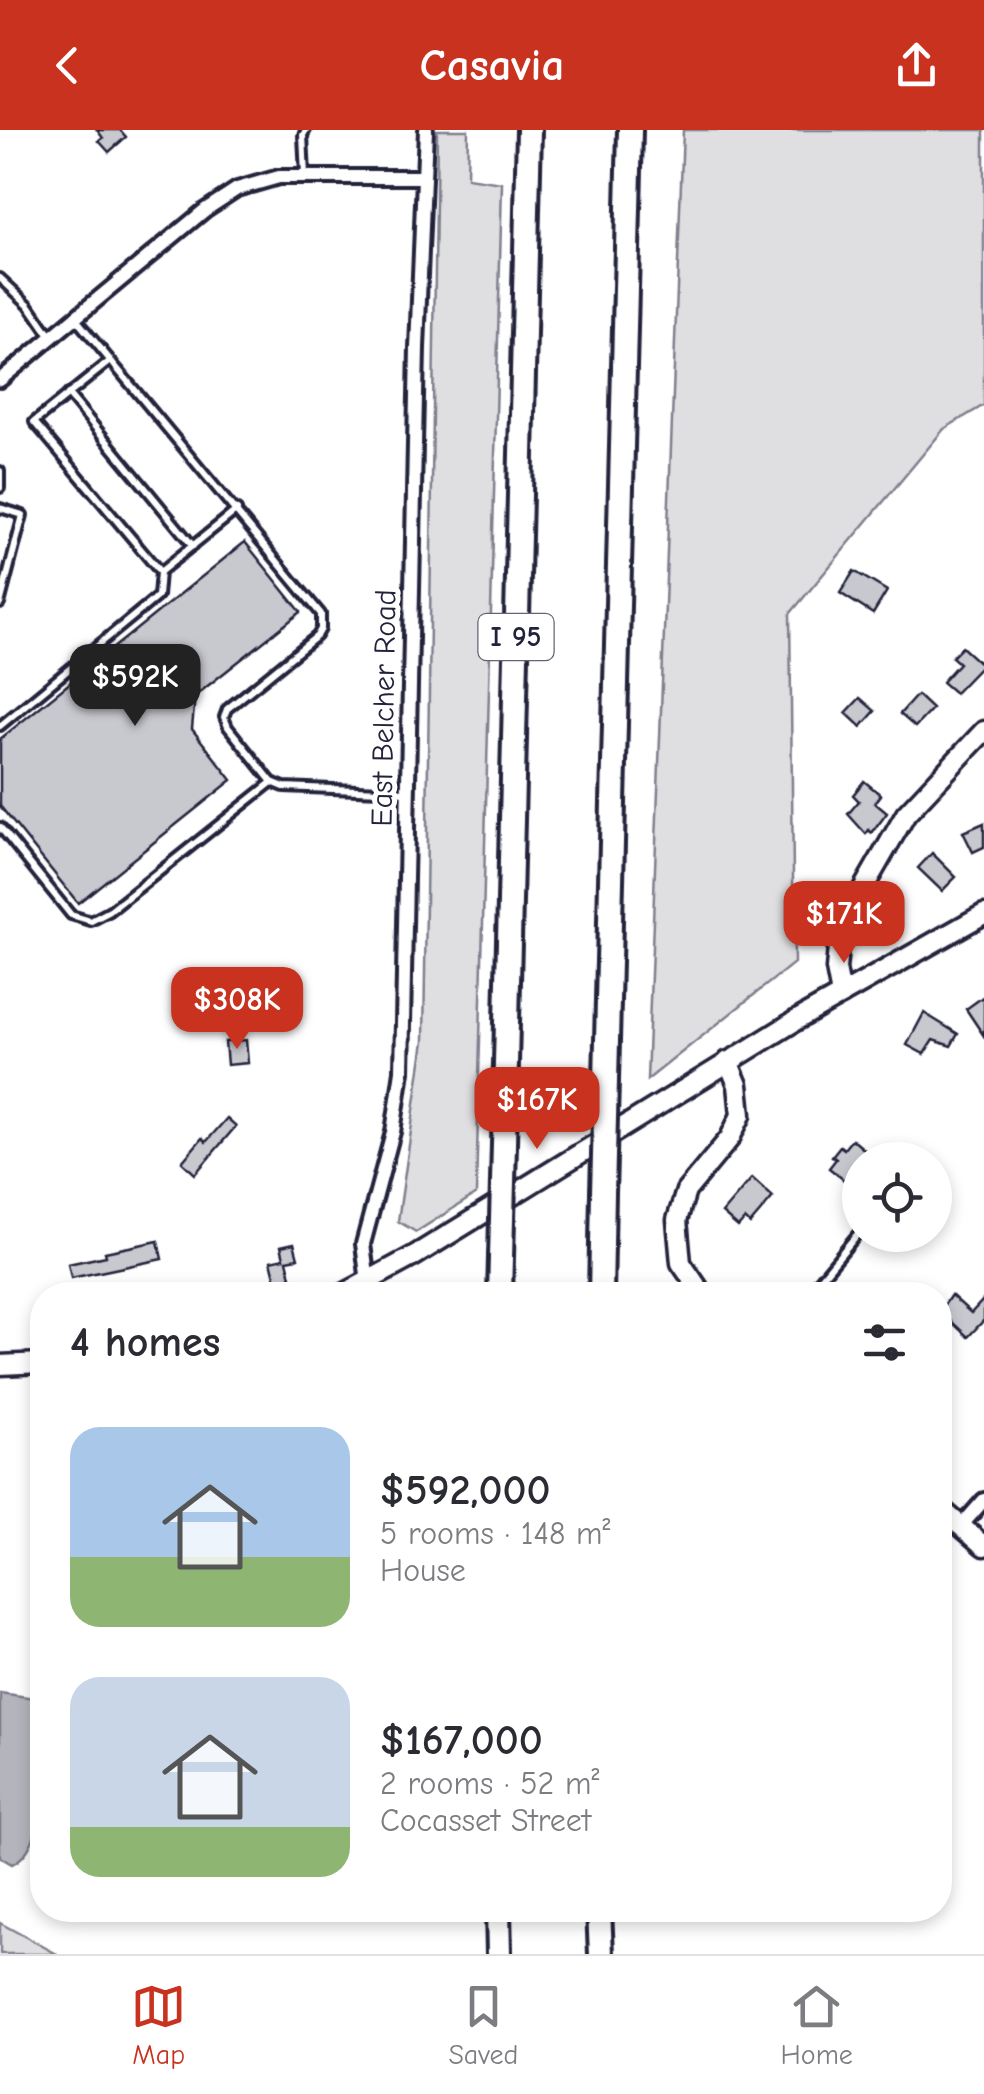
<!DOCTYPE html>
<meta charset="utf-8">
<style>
:root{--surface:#fff;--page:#f2f2f3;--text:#2b2b33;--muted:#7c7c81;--line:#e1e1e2;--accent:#c8321e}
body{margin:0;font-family:"Comic Neue",sans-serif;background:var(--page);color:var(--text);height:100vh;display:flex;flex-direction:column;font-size:38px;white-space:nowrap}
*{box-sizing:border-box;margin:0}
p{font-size:32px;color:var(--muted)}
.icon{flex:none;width:55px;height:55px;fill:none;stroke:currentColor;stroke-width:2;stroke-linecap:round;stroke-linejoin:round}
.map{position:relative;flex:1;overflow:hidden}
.sheet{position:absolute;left:30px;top:1152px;width:922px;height:640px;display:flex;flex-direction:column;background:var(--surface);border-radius:40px;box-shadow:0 5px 15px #0003}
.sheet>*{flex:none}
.controls{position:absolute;left:842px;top:1012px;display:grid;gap:20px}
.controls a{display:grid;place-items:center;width:110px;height:110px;border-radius:50%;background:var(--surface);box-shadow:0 5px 15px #0003;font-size:50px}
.price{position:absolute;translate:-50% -85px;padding:0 22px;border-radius:20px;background:var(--accent);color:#fff;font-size:32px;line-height:65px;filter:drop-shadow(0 2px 5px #0008)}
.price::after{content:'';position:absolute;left:50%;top:60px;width:30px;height:22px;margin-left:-15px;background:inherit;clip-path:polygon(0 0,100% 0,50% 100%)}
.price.current{background:#222;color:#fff}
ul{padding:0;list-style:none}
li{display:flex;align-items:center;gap:30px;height:250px;padding:0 40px}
li span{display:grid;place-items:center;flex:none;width:280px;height:200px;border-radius:30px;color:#555}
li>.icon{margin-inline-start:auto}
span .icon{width:120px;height:120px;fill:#fffc;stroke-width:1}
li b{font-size:42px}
h2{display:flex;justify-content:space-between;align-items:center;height:120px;padding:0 40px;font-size:42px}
header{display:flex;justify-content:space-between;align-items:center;height:130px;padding:0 40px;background:var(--accent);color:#fff;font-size:45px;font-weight:600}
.tabs{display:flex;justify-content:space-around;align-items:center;height:140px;border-top:2px solid var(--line);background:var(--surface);font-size:28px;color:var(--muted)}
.tabs a{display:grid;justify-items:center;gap:5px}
.tabs .current{color:var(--accent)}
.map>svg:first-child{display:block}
.green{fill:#dfdfe2;stroke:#80808e;stroke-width:2.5}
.water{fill:#b4b4bc;stroke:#7a7a88;stroke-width:2.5}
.building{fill:#c8c8cf;stroke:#22223b;stroke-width:2.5}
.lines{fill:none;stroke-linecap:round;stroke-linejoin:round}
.lane-casing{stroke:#22223b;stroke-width:14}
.street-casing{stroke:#22223b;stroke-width:20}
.secondary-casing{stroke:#22223b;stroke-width:25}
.highway-casing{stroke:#22223b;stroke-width:30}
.lane{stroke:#fff;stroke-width:6}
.street{stroke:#fff;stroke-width:12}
.secondary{stroke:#fff;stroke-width:18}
.highway{stroke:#fff;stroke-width:22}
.highway-bridge-casing{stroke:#22223b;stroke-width:30;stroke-linecap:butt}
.highway-bridge{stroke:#fff;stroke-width:22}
.labels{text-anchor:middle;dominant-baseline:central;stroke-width:10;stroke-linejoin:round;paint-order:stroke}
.shield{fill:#fff;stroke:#646476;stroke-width:2.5}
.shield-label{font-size:28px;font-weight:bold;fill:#22223b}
.street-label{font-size:30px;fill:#22223b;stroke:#fff}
</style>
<header><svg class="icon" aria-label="back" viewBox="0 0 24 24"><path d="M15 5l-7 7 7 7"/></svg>Casavia<svg class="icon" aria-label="share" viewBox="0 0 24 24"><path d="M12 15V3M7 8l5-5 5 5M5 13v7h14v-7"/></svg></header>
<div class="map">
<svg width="984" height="1824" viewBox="0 0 984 1824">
<rect width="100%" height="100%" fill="#fff"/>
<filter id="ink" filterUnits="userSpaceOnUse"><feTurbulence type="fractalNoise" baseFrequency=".01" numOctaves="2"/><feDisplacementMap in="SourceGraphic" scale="20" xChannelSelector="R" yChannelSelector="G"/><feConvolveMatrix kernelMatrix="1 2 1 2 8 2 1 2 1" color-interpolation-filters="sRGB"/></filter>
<g filter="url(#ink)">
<!-- green -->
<g class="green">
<path d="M437,0H468L467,48L502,53L476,1064L416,1102L398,1091L424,911Z"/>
<path d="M683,0H984V275L944,299L790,484L794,833L647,950Z"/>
<path d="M0,1793L57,1824H0Z"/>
</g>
<!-- water -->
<path class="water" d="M0,1563L42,1569C43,1608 54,1716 12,1734L0,1727Z"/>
<!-- building -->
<g class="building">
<path d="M97,0H120L126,7L109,22L99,11L103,8Z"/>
<path d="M245,412L301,482L195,566L192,599L232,650L78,773L0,676V609Z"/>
<path d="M854,441L887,461L873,484L840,463Z"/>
<path d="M962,517L982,535L955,563L942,552L959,533L952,527Z"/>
<path d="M917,565L932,579L915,597L900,584Z"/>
<path d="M860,568L875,581L861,597L846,583Z"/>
<path d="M864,651L881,665L875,673L887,683L872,703L869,700L866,704L848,684L859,671L853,665Z"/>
<path d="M984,693V717L973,722L963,702Z"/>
<path d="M932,723L956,747L942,761L918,738Z"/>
<path d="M984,866V906L966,879Z"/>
<path d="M924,883L958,904L951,916L933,910L924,924L907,915Z"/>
<path d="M246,910L248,933L227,935L225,912Z"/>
<path d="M227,988L236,996L195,1044L182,1032L202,1008L206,1012Z"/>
<path d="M852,1009L867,1022L844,1050L829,1038L836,1029L832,1026L840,1016L844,1019Z"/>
<path d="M752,1048L773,1067L750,1094L745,1089L738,1097L722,1083Z"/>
<path d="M158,1111L162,1129L71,1148L68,1134L106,1126L105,1122Z"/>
<path d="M294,1113L298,1128L287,1130L291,1147L276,1151L271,1131L284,1128L281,1116Z"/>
<path d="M951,1165L971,1183L984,1169V1190L968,1207L940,1181Z"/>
</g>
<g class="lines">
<defs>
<g id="lane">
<path d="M305,46L303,5L306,0"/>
<path d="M0,148L29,175L51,207"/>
<path d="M76,189L321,484V499L317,506L227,579L224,587L228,597L272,652L284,657L406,662"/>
<path d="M110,231L34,292L160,442L237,380"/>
<path d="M68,264L193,416"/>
<path d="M0,341V358"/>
<path d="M0,378L23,385L0,474"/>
<path d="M0,596L158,466L160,442"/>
<path d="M0,697L71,785L91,791L110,781L272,652"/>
<path d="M807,1165L860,1101"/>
</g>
<g id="street">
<path d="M0,250L205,80L237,59L279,47H424"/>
<path d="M368,1152L363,1114L393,1002L402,941L417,218L426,0"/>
<path d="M961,1396L984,1370"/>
</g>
<g id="secondary">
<path d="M841,865L836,839L839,807L853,776L906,684L984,601"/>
<path d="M342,1165L414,1126L795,891L984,784"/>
<path d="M703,1165L681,1133L677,1090L686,1061L730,1008L741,985L738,955L728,931"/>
<path d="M0,1235L42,1233"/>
<path d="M940,1378L984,1416"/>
</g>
<g id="highway">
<path d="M606,950L630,0"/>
<path d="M504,1014L529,0"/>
<path d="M500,1165L501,1127"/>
<path d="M601,1165L603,1063"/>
<path d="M498,1780L499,1824"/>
<path d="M599,1780L601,1824"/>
</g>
</defs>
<!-- lane casing -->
<use href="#lane" class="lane-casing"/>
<!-- street casing -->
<use href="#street" class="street-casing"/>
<!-- secondary casing -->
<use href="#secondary" class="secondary-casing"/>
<!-- highway casing -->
<use href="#highway" class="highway-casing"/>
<!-- lane -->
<use href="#lane" class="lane"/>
<!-- street -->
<use href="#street" class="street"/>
<!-- secondary -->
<use href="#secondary" class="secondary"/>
<!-- highway -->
<use href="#highway" class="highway"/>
<defs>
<g id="highway-bridge">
<path d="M603,1063L606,950"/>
<path d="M501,1127L504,1014"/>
</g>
</defs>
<!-- highway-bridge casing -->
<use href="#highway-bridge" class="highway-bridge-casing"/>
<!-- highway-bridge -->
<use href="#highway-bridge" class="highway-bridge"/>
</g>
</g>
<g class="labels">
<!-- shield labels -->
<rect class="shield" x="478.5" y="484" width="75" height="46" rx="8"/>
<g class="shield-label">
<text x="516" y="507">I 95</text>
</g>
<!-- street labels -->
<g class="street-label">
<text transform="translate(384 578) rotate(-89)">East Belcher Road</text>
</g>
</g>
</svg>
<div class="controls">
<a><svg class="icon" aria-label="locate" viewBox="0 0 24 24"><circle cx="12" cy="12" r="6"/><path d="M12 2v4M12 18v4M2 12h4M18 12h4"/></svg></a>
</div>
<b class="price current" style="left:135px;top:599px">$592K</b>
<b class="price" style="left:844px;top:836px">$171K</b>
<b class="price" style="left:237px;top:922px">$308K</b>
<b class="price" style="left:537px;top:1022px">$167K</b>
<section class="sheet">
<h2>4 homes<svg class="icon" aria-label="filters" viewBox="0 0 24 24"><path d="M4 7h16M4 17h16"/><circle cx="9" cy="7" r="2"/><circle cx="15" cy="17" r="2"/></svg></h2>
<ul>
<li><span style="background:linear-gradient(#a9c7e8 65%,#8fb573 0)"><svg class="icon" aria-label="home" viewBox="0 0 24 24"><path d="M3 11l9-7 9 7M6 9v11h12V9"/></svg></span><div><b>$592,000</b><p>5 rooms · 148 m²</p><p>House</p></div></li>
<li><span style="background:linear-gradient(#c9d6e8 75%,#8fb573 0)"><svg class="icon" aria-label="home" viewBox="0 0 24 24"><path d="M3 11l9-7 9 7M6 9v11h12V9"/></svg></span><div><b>$167,000</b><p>2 rooms · 52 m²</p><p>Cocasset Street</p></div></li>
</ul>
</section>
</div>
<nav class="tabs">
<a class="current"><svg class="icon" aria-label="map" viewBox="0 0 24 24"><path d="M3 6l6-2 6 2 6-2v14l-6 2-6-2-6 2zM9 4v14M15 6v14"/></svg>Map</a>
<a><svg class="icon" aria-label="saved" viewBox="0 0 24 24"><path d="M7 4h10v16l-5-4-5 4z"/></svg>Saved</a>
<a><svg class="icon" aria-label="home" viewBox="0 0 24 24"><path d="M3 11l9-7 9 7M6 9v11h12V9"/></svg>Home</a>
</nav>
